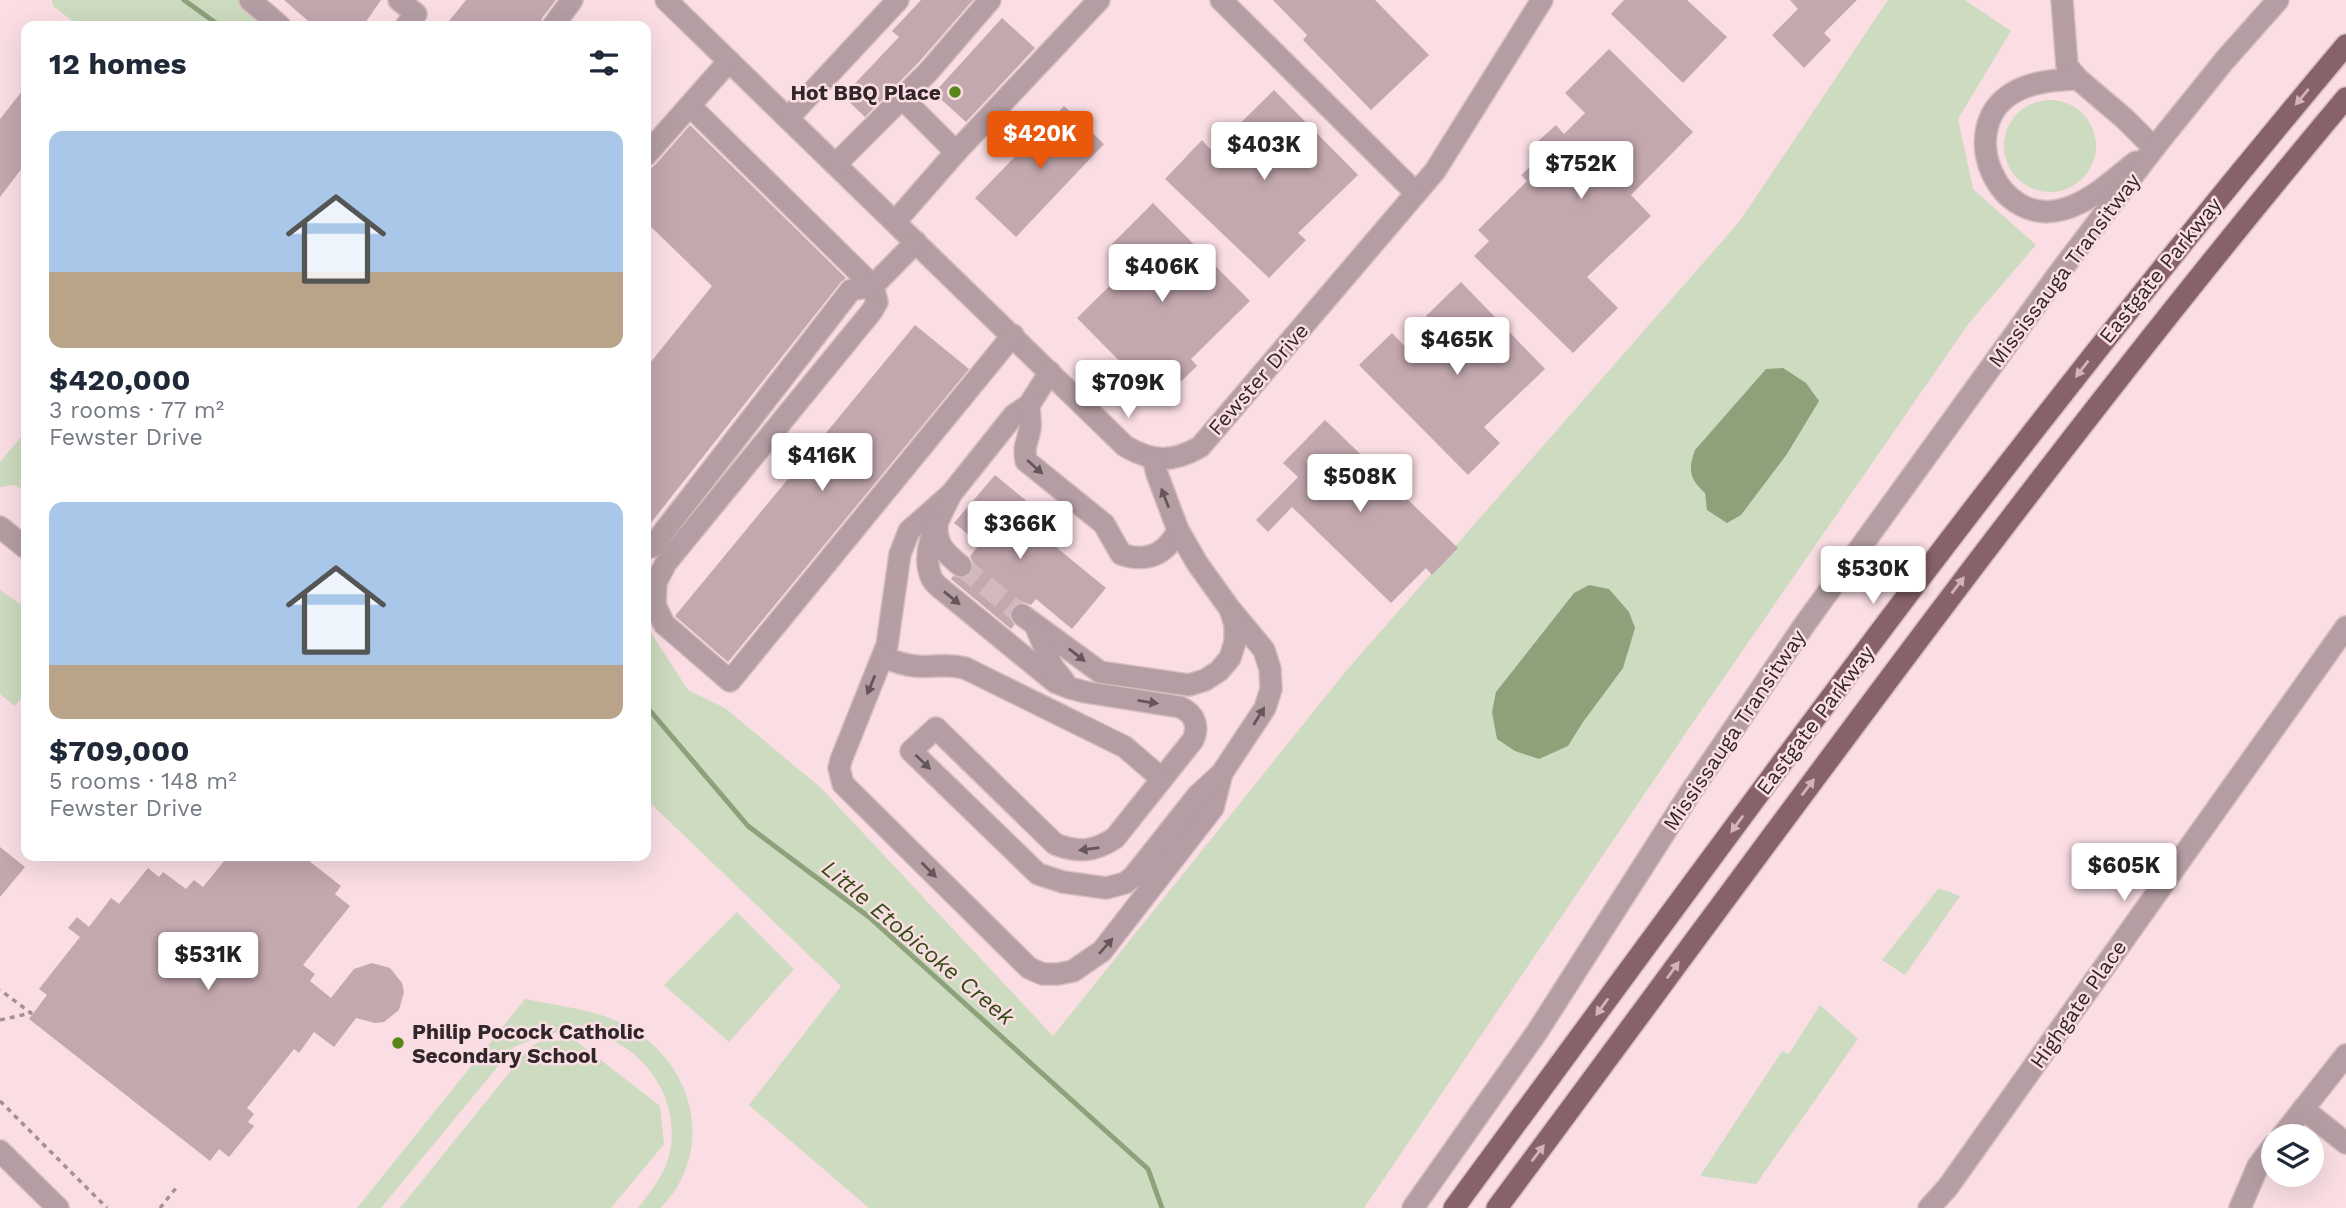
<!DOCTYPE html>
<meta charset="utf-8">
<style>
:root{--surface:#fff;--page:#f6f6f7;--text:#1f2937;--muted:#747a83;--accent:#ea580c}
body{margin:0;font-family:"Work Sans",sans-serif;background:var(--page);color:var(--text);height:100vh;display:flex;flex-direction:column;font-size:26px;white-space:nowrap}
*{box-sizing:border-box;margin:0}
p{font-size:23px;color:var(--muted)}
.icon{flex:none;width:38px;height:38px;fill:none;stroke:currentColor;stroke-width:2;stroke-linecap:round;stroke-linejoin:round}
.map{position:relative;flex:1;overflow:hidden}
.details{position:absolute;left:21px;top:21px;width:630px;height:840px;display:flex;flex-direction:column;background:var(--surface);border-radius:14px;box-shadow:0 7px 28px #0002}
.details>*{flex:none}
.fabs{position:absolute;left:2261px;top:1124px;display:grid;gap:14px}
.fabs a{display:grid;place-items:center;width:63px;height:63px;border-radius:50%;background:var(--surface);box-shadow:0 7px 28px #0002;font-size:35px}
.price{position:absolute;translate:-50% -60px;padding:0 16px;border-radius:7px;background:#fff;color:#222;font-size:23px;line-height:46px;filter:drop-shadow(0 2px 4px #0008)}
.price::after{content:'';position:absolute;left:50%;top:42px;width:21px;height:16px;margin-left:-10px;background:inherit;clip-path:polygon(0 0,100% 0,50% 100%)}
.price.selected{background:var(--accent);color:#fff}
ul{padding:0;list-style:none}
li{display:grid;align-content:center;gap:14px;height:371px;padding:0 28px}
li span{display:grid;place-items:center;height:217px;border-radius:14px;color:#555}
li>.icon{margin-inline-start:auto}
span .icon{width:126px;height:126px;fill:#fffc;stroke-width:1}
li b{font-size:30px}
h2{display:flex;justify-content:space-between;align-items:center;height:84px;padding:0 28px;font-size:30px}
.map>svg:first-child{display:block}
.green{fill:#cddbc0}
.water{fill:#8da17b}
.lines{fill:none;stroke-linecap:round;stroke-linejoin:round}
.stream{stroke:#8da17b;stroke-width:5}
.building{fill:#c3a8ae}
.minor-tunnel{stroke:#d2b9bf;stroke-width:21;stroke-dasharray:21 10;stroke-linecap:butt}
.minor-casing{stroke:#d6bdc2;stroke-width:24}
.major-casing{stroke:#d6bdc2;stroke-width:24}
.path{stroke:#a59095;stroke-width:3.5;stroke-dasharray:5 5;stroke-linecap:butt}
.minor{stroke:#b49ea3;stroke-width:21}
.major{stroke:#87626b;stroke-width:21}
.oneway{fill:#d2b3ba}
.oneway2{fill:#65565a}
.poi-dot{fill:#588617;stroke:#fadee4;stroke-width:2.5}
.labels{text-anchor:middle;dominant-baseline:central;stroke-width:5;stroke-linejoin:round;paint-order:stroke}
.poi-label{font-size:21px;font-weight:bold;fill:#312629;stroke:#fadee4;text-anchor:end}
.street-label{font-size:21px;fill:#312629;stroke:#fadee4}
.water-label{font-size:23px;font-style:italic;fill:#334c13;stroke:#fadee4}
</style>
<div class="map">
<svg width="2346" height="1208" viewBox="0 0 2346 1208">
<rect width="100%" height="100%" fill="#fadee4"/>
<!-- green -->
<g class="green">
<path d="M52,0H245L271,26H79L53,6Z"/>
<path d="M1888,0H1965L2011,31L1958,119L1973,189L2036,245L1969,323L1696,718L1364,1208H869L749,1105L841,986L646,799V625L688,690L725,708L821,788L1053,1036L1346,671L1739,222Z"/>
<circle cx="2050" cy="146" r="46"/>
<path d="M26,431V492L15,485L0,487V462Z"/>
<path d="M0,590L26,608V693L15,706L0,694Z"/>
<path d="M1939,888L1960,896L1905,975L1882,960Z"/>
<path d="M737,912L794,969L729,1042L664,985Z"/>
<path d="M525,999C558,1006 593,1009 623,1024C683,1054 713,1127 677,1187C673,1195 666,1201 661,1208H638C651,1191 665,1174 670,1152C680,1101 647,1049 598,1035C591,1034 584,1031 577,1031C553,1031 535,1038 514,1047L381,1208H357Z"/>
<path d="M1820,1005L1858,1039L1756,1184L1700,1176L1782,1051L1789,1054Z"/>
<path d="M575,1040L660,1106L664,1144L611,1208H400L530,1047L541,1041Z"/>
</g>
<!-- water -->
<g class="water">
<path d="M1783,368L1806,383L1819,401L1787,454L1741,515L1727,523L1707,510L1705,493C1689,478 1688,470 1695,450L1766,369Z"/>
<path d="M1589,585L1609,589L1629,612L1635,628L1623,668L1583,722L1568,746L1539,759L1515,751L1497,739L1492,712L1496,692L1574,593Z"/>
</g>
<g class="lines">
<!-- stream -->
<g class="stream">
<path d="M184,0L220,26"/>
<path d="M646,706L748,826L869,917L1148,1169L1162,1208"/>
</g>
</g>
<!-- building -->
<g class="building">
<path d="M284,0H381L363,26H314Z"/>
<path d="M466,0H556L542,18L540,26H445Z"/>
<path d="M921,0H973L919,62L865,117L843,96L899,37L892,31Z"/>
<path d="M1273,0H1375L1429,55L1371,110L1303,40L1307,35Z"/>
<path d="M1624,0H1687L1727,37L1683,83L1611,14Z"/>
<path d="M1790,0H1857L1824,33L1831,40L1804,68L1772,35L1798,9Z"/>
<path d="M1002,18L1035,48L966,122L934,93Z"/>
<path d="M1609,49L1693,132L1631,195L1651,216L1587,277L1618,308L1573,353L1474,256L1489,241L1478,230L1527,181L1521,175L1545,153L1536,143L1556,125L1564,134L1585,113L1565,93Z"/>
<path d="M26,86V163L0,197V119Z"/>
<path d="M1274,90L1358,175L1298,233L1306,240L1269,278L1165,179L1202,140L1212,151Z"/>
<path d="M1064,106L1104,144L1016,237L975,198Z"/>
<path d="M690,125L846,278L841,282L646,529V368L712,286L646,222V172L656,164Z"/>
<path d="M1153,203L1250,301L1191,359L1197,366L1160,402L1077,318L1132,264L1112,244Z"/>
<path d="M1461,282L1545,369L1484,427L1500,443L1468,475L1359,365L1392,333L1418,360L1444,335L1426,316Z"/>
<path d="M915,325L969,369L728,662L675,616Z"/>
<path d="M1325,420L1458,548L1432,575L1426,568L1391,603L1292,507L1268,532L1256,520L1298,477L1283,463Z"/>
<path d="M995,475L1029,503L1018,516L1106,588L1072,629L1036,599L1031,605L1023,602L1012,607L1009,614L1014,625L1011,629L951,579L953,576L965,578L971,574L973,562L970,556L980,544L954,523Z"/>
<path d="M0,847L25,867L0,897Z"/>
<path d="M228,856H303L341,886L335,894L350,906L303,965L315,974L310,981L331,998L354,969L372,963L390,968L402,983L404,992L399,1010L384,1022L375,1023L356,1018L334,1047L314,1032L299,1053L294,1049L247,1108L254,1114L248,1122L254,1126L229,1157L219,1149L210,1161L29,1019L47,995L39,989L80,937L68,928L77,917L89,927L111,898L119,904L148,868L159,877L163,872L186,889L194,880L203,887Z"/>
</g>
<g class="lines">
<!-- minor-tunnel -->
<path class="minor-tunnel" d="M961,566L1022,615"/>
<defs>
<g id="minor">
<path d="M250,0L280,26"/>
<path d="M399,0L416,14L406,26"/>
<path d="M666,0L1125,446C1152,462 1172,463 1200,447L1435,171L1542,0"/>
<path d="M1221,0L1416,193"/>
<path d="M2062,0L2067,66L2078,79L2125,119L2154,148"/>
<path d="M553,26L572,0"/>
<path d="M2078,79C2056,80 2031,81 2011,94C1956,129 1997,229 2064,209C2091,202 2114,179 2136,162"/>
<path d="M690,106L873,286L877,302L872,311L666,563L656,582L655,605L664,624L730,681L1013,335"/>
<path d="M788,118L898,0"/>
<path d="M956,152L1099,0"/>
<path d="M646,155L729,61"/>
<path d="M836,164L929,71L990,0"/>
<path d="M895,222L956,152L902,98"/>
<path d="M1050,372L1029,405L1014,415L951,494L909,531L900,554L887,645L841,760L839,768L843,784L1029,968L1043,974H1058L1073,971L1102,951L1213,808L1222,773"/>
<path d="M1029,405C1029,412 1031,421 1030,428C1028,443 1023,444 1026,461L1104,524L1121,554C1146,563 1166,555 1178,530"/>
<path d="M951,494C939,519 919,551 932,579C934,583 940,588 944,591L1055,682L1070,688L1085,692L1180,707C1195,714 1199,726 1193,740L1115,838C1094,852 1078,853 1055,844L936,728L911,751L1038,874L1063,882L1106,888L1125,883L1133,877L1198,795L1222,773L1265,708L1271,689L1270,669L1264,650L1230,609L1197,563L1178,530L1157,474L1153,458"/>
<path d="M0,527L26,548"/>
<path d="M937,527C936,546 948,555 961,566"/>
<path d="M646,548L652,547L851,290L873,286L916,242"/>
<path d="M1022,615L1100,672L1189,685L1205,680L1219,671L1230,658L1235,642V625L1231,612"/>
<path d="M1036,627L1052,666L1064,681"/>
<path d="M883,657C893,661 903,665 915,666C934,668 943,663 965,668L1125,747L1162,779"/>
<path d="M2303,1109L2346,1143"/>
<path d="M2282,1136L2346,1055"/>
<path d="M0,1151L58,1208"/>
<path d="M1413,1208L1537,1032L1690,793L1805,624L2059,273L2154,148L2224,61L2278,0"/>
<path d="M1929,1208L1948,1187L2346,627"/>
<path d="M2240,1208L2258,1166L2273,1146"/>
</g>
<g id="major">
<path d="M1454,1208C1608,999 1761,788 1919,580C2057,398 2199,220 2346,45"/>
<path d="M1497,1208C1775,834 2046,455 2346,98"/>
</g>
</defs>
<!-- minor casing -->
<use href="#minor" class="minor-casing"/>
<!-- major casing -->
<use href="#major" class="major-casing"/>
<!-- path -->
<g class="path">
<path d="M0,1020L31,1013L0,990"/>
<path d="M0,1101L107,1208"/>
<path d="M160,1208L176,1188"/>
</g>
<!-- minor -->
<use href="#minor" class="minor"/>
<!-- major -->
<use href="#major" class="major"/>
</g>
<!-- one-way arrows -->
<defs><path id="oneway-solid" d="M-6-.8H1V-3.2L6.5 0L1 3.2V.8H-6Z" transform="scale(1.75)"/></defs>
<g class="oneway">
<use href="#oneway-solid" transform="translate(2302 97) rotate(130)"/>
<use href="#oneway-solid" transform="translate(2082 369) rotate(128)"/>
<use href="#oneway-solid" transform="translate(1958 585) rotate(-53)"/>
<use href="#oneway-solid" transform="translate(1808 787) rotate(-53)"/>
<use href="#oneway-solid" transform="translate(1737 824) rotate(126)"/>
<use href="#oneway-solid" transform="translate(1673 970) rotate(-54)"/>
<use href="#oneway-solid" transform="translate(1602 1007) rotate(126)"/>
<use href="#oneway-solid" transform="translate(1538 1153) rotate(-53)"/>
</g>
<g class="oneway2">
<use href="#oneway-solid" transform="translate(1035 467) rotate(42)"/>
<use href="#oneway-solid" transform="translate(1165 498) rotate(-111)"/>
<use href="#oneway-solid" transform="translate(952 598) rotate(39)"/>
<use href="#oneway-solid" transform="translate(1077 655) rotate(38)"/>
<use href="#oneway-solid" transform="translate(871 685) rotate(112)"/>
<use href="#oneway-solid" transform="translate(1148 702) rotate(9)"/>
<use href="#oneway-solid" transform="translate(1259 716) rotate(-58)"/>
<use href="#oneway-solid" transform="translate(923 762) rotate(44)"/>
<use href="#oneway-solid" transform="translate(1089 849) rotate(172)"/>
<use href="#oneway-solid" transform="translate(929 870) rotate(45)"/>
<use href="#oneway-solid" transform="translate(1106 946) rotate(-49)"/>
</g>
<!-- markers -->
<g class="poi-dot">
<circle cx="955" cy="92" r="7"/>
<circle cx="398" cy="1043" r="7"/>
</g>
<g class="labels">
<!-- poi labels -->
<g class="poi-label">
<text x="941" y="92">Hot BBQ Place</text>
<text x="412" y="1031" text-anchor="start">Philip Pocock Catholic<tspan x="412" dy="24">Secondary School</tspan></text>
</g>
<!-- street labels -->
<g class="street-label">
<text transform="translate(2064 270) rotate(-53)">Mississauga Transitway</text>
<text transform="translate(2160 270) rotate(-51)">Eastgate Parkway</text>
<text transform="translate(1258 379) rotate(-49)">Fewster Drive</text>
<text transform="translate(1815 720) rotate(-53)">Eastgate Parkway</text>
<text transform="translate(1734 730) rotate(-56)">Mississauga Transitway</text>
<text transform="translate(2078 1004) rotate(-55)">Highgate Place</text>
</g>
<!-- water labels -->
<g class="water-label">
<text transform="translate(918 943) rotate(40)">Little Etobicoke Creek</text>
</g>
</g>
</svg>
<div class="fabs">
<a><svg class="icon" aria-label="layers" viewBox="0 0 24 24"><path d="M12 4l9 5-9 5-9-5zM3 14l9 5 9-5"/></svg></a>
</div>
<b class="price selected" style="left:1040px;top:171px">$420K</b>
<b class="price" style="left:1264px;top:182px">$403K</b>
<b class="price" style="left:1581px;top:201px">$752K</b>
<b class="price" style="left:1162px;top:304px">$406K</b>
<b class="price" style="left:1457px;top:377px">$465K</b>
<b class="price" style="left:1128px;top:420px">$709K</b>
<b class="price" style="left:822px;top:493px">$416K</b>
<b class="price" style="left:1360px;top:514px">$508K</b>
<b class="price" style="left:1020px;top:561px">$366K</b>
<b class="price" style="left:1873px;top:606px">$530K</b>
<b class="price" style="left:2124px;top:903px">$605K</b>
<b class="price" style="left:208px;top:992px">$531K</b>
<section class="details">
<h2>12 homes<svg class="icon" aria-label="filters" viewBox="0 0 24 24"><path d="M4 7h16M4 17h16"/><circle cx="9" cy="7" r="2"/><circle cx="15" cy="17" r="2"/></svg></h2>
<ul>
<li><span style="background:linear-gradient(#a9c7e8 65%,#b9a48a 0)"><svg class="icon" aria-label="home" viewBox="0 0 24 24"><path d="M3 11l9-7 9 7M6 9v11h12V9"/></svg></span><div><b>$420,000</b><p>3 rooms · 77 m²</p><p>Fewster Drive</p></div></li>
<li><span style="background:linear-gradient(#a9c7e8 75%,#b9a48a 0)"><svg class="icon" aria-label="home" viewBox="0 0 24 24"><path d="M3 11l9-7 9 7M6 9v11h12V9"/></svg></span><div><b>$709,000</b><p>5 rooms · 148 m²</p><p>Fewster Drive</p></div></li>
</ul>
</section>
</div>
